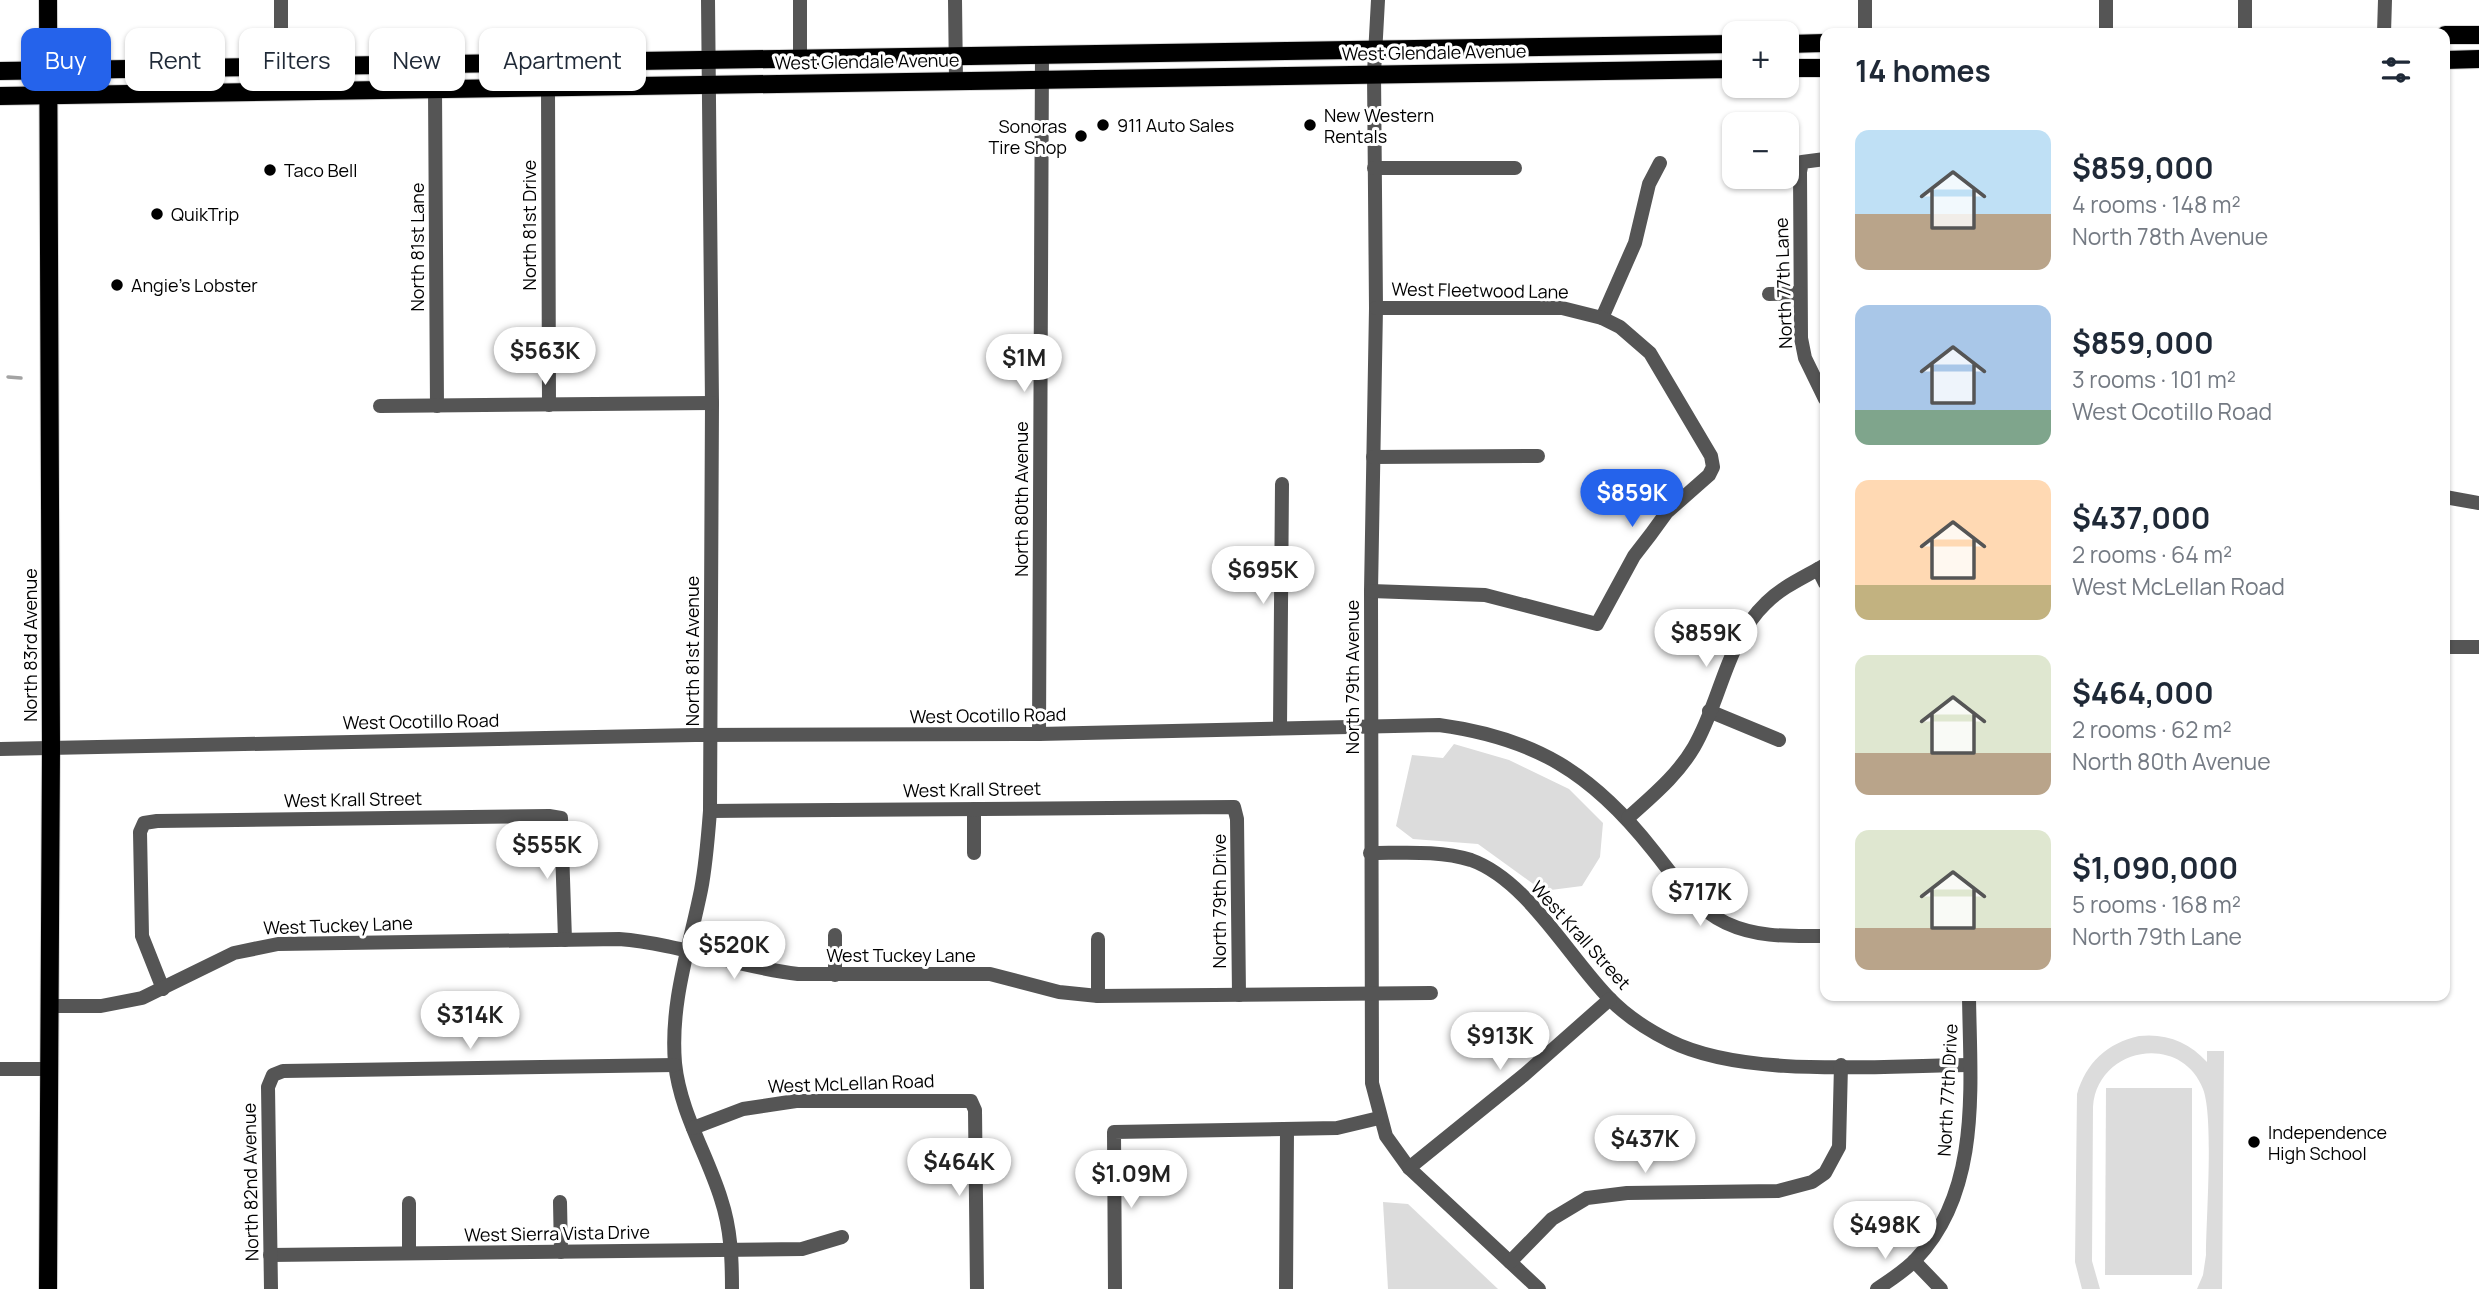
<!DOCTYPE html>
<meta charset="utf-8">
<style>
:root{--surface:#fff;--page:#f6f6f7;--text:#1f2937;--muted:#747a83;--accent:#2563eb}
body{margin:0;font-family:Manrope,sans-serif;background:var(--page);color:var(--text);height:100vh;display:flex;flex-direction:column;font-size:26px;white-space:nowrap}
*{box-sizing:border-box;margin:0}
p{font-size:23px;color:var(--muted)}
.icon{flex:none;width:38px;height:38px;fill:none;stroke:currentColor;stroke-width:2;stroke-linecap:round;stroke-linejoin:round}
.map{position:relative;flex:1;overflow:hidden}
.details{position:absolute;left:1820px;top:28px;width:630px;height:973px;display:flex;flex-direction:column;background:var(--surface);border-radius:14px;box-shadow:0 2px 5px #0004}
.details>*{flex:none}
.hud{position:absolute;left:21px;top:28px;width:665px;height:63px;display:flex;gap:14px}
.buttons{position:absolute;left:1722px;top:21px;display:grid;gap:14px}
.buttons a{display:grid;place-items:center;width:77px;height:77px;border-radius:14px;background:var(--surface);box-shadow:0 2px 5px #0004;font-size:35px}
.price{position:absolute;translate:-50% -60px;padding:0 16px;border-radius:24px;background:#fff;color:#222;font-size:23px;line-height:46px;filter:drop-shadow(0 2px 4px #0008)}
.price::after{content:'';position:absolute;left:50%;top:42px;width:21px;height:16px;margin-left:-10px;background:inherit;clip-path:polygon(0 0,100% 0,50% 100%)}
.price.on{background:var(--accent);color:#fff}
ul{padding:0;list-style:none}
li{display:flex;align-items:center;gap:21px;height:175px;padding:0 35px}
li span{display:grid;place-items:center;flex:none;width:196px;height:140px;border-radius:14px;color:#555}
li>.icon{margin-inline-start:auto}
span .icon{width:84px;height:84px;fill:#fffc;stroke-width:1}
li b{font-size:30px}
h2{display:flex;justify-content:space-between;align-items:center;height:84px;padding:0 35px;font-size:30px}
.tag{padding:0 24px;border-radius:14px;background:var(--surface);box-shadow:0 2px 5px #0004;font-size:24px;line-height:63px}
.tag.on{background:var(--accent);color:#fff}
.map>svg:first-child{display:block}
.green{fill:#dcdcdc}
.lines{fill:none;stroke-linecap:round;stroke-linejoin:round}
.stream{stroke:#a3a3a3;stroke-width:3.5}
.major-casing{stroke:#dbdbdb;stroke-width:20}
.minor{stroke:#555;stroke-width:14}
.major{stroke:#000;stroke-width:18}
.poi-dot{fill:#000;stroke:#fff;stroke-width:2.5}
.labels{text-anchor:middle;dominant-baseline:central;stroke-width:6;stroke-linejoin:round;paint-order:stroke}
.street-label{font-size:18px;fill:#000;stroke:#fff}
.poi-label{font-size:18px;fill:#000;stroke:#fff;text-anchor:start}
</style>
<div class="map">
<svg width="2479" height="1289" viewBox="0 0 2479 1289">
<rect width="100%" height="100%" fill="#fff"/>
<!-- green -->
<g class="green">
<path d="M1454,744L1509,760L1569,789L1603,823L1600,857L1582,886L1543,891L1478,844L1413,839L1396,826L1412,755L1443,758Z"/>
<path d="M2139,1036C2166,1033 2189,1042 2207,1062V1051H2224L2222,1289H2197L2203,1275L2206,1255C2206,1219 2214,1117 2203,1089C2181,1032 2097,1047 2093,1107L2092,1261L2100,1289H2082L2075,1262L2077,1094C2086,1063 2107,1043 2139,1036Z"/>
<path d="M2106,1088H2192V1275H2105Z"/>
<path d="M1383,1202L1408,1204L1498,1289H1388Z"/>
</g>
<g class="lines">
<!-- stream -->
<path class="stream" d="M8,377L21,378"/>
<defs>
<g id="major">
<path d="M48,0L51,748L48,1289"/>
<path d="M2445,35H2479"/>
<path d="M1787,44L1825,43"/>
<path d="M2445,60L2479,59"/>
<path d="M1787,68H1825"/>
<path d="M0,71L1734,44"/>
<path d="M0,96L1734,69"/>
</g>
</defs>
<!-- major casing -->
<use href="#major" class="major-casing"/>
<!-- minor -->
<g class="minor">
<path d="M281,0V66"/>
<path d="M708,0L712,403L710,811C708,837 706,864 701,890C689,949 670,1003 675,1063C680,1112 707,1154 721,1199C731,1229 732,1259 732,1289"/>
<path d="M800,0V59"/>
<path d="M955,0L956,80"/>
<path d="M1378,0L1374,73L1376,308L1371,591L1372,1083L1386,1136L1409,1168L1539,1289"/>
<path d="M1865,0V33"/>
<path d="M2106,0V33"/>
<path d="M2245,33V0"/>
<path d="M2384,33L2385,0"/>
<path d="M548,87L549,405"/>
<path d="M435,89L437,406"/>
<path d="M1825,159L1802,162L1800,172L1801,338L1805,358L1825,399"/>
<path d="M1374,168H1515"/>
<path d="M1769,294L1800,293"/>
<path d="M1602,318L1635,243L1649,184L1660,163"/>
<path d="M380,406L712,403"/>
<path d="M1373,457L1538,456"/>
<path d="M2445,497L2479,503"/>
<path d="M1818,569L1825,583"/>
<path d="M1371,591L1485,595L1597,624L1634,556L1651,534L1667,512L1709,475L1713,467L1711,456L1650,353L1620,327L1602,318L1562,308H1376"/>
<path d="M2445,647H2479"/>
<path d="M1709,711L1779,740"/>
<path d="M1280,728L1282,484"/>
<path d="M1039,734L1042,54"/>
<path d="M0,749L695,735L1039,734L1439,725C1535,738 1592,773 1652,849C1674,876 1694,908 1726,923C1758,938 1791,936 1825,936"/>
<path d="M974,809V853"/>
<path d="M710,811L1234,807L1237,819L1239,995"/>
<path d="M1628,818C1652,796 1677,776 1694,747C1721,701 1726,641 1766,603C1783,586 1805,577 1825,565"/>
<path d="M1370,853C1403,853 1440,850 1471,860C1527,880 1568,956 1609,998C1625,1015 1648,1030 1670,1041C1746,1079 1884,1065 1970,1065"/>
<path d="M835,935V975"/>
<path d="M1098,939V996"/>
<path d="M163,989L142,936L140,832L144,823L157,821L549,816L561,818L565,940"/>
<path d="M49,1006H101L142,998L234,953L278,944L619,939C680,944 737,967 798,974H990L1059,992L1098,996L1431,993"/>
<path d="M0,1069H48"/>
<path d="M693,1128L743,1109L796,1101H971L975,1110L977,1289"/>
<path d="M1409,1168L1524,1075L1610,999"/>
<path d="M560,1202L561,1252"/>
<path d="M409,1253V1203"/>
<path d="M270,1255L802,1249L842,1237"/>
<path d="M1914,1261L1941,1289"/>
<path d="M1510,1262L1552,1219L1587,1198L1627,1193L1778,1191L1812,1182L1825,1173L1839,1147L1841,1065"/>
<path d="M271,1289L268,1087L273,1075L283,1071L675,1065"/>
<path d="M1115,1289L1114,1132L1337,1128L1379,1118"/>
<path d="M1286,1289L1287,1130"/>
<path d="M1877,1289C1890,1280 1905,1271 1916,1259C1982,1190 1970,1084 1969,996"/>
</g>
<!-- major -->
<use href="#major" class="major"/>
</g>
<!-- markers -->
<g class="poi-dot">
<circle cx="1103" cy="125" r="7"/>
<circle cx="1310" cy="125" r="7"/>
<circle cx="1081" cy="136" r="7"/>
<circle cx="270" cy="170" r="7"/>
<circle cx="157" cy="214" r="7"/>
<circle cx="117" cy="285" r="7"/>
<circle cx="2254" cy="1142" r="7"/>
</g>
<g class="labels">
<!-- street labels -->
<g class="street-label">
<text transform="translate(1434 52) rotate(-1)">West Glendale Avenue</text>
<text transform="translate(867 61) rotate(-1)">West Glendale Avenue</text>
<text transform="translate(529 225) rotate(-90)">North 81st Drive</text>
<text transform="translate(417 247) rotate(-90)">North 81st Lane</text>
<text transform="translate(1783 283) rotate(-92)">North 77th Lane</text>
<text transform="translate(1480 290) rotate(1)">West Fleetwood Lane</text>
<text transform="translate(1021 499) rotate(-90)">North 80th Avenue</text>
<text transform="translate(30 645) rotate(-90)">North 83rd Avenue</text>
<text transform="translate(692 651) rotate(-90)">North 81st Avenue</text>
<text transform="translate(1352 677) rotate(-90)">North 79th Avenue</text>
<text transform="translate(988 715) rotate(-1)">West Ocotillo Road</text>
<text transform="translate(421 721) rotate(-1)">West Ocotillo Road</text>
<text transform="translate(972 789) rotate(-1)">West Krall Street</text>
<text transform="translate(353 799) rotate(-1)">West Krall Street</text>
<text transform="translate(1219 901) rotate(-90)">North 79th Drive</text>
<text transform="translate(338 925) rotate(-2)">West Tuckey Lane</text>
<text transform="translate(1581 935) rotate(48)">West Krall Street</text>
<text x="901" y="955">West Tuckey Lane</text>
<text transform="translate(851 1083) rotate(-2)">West McLellan Road</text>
<text transform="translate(1947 1090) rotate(-87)">North 77th Drive</text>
<text transform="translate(250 1182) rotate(-91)">North 82nd Avenue</text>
<text transform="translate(557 1233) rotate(-1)">West Sierra Vista Drive</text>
</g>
<!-- poi labels -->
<g class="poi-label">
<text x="1324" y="115">New Western<tspan x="1324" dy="21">Rentals</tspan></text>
<text x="1117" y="125">911 Auto Sales</text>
<text x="1067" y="126" text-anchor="end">Sonoras<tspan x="1067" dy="21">Tire Shop</tspan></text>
<text x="284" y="170">Taco Bell</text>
<text x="171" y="214">QuikTrip</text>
<text x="131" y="285">Angie's Lobster</text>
<text x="2268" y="1132">Independence<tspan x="2268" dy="21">High School</tspan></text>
</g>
</g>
</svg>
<div class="buttons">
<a>+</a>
<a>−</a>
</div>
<b class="price" style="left:545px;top:387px">$563K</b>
<b class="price" style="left:1024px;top:394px">$1M</b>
<b class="price on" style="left:1632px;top:529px">$859K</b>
<b class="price" style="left:1263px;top:606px">$695K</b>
<b class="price" style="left:1706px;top:669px">$859K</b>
<b class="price" style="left:547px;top:881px">$555K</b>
<b class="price" style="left:1700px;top:928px">$717K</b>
<b class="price" style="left:734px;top:981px">$520K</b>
<b class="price" style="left:470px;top:1051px">$314K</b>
<b class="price" style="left:1500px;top:1072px">$913K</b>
<b class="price" style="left:1645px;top:1175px">$437K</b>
<b class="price" style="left:959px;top:1198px">$464K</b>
<b class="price" style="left:1131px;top:1210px">$1.09M</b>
<b class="price" style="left:1885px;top:1261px">$498K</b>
<div class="hud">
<a class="tag on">Buy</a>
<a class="tag">Rent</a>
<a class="tag">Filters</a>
<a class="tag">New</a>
<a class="tag">Apartment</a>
</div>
<section class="details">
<h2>14 homes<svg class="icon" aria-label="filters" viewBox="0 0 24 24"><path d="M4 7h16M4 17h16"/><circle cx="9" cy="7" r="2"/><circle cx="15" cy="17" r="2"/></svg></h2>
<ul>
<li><span style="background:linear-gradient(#bfe0f5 60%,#b9a48a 0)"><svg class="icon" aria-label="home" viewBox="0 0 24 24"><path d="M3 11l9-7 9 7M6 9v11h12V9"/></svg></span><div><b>$859,000</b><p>4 rooms · 148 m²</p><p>North 78th Avenue</p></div></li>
<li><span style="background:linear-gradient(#a9c7e8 75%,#7fa58c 0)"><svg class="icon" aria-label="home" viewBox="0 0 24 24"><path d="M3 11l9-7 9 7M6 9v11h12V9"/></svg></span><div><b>$859,000</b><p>3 rooms · 101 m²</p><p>West Ocotillo Road</p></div></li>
<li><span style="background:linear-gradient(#ffd9b3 75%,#c2b280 0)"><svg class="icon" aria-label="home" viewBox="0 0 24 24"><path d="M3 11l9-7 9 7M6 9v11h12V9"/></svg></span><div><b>$437,000</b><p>2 rooms · 64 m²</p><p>West McLellan Road</p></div></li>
<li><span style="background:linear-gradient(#dfe7d0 70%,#b9a48a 0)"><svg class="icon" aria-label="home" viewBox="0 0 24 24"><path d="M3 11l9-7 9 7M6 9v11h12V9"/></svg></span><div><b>$464,000</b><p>2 rooms · 62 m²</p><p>North 80th Avenue</p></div></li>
<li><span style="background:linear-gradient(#dfe7d0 70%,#b9a48a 0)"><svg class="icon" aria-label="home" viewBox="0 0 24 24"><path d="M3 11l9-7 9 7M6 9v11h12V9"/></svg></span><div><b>$1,090,000</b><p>5 rooms · 168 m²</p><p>North 79th Lane</p></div></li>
</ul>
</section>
</div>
